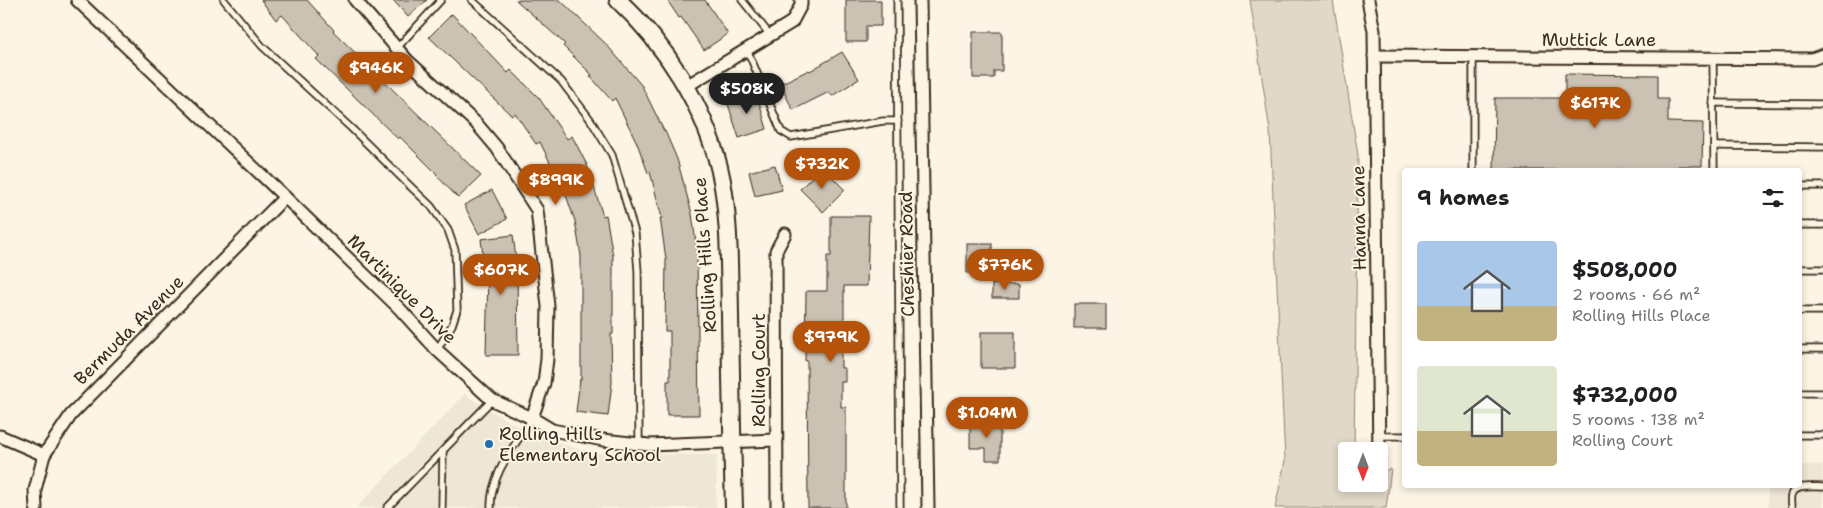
<!DOCTYPE html>
<meta charset="utf-8">
<style>
:root{--surface:#fff;--page:#f6f6f6;--text:#202124;--muted:#757577;--accent:#b45309}
body{margin:0;font-family:"Shantell Sans",sans-serif;background:var(--page);color:var(--text);height:100vh;display:flex;flex-direction:column;font-size:19px;white-space:nowrap}
*{box-sizing:border-box;margin:0}
p{font-size:16px;color:var(--muted)}
.icon{flex:none;width:28px;height:28px;fill:none;stroke:currentColor;stroke-width:2;stroke-linecap:round;stroke-linejoin:round}
.map{position:relative;flex:1;overflow:hidden}
.details{position:absolute;left:1402px;top:168px;width:400px;height:320px;display:flex;flex-direction:column;background:var(--surface);border-radius:5px;box-shadow:0 2px 8px #0003}
.details>*{flex:none}
.needle{width:32px;rotate:180deg}
.fabs{position:absolute;left:1338px;top:442px;display:grid;gap:10px}
.fabs a{display:grid;place-items:center;width:50px;height:50px;border-radius:5px;background:var(--surface);box-shadow:0 2px 8px #0003;font-size:25px}
.price{position:absolute;translate:-50% -42px;padding:0 11px;border-radius:18px;background:var(--accent);color:#fff;font-size:16px;line-height:32px;filter:drop-shadow(0 1px 2px #0008)}
.price::after{content:'';position:absolute;left:50%;top:30px;width:15px;height:11px;margin-left:-8px;background:inherit;clip-path:polygon(0 0,100% 0,50% 100%)}
.price.current{background:#222;color:#fff}
ul{padding:0;list-style:none}
li{display:flex;align-items:center;gap:15px;height:125px;padding:0 15px}
li span{display:grid;place-items:center;flex:none;width:140px;height:100px;border-radius:5px;color:#555}
li>.icon{margin-inline-start:auto}
span .icon{width:60px;height:60px;fill:#fffc;stroke-width:1}
li b{font-size:21px}
h2{display:flex;justify-content:space-between;align-items:center;height:60px;padding:0 15px;font-size:21px}
.map>svg:first-child{display:block}
.built{fill:#eee6d6}
.green{fill:#e0d8c8;stroke:#8e8173}
.building{fill:#ccc2b3;stroke:#3b2a1e}
.lines{fill:none;stroke-linecap:round;stroke-linejoin:round}
.lane-casing{stroke:#3b2a1e;stroke-width:9}
.street-casing{stroke:#3b2a1e;stroke-width:15}
.secondary-casing{stroke:#3b2a1e;stroke-width:20}
.lane{stroke:#fcf5e5;stroke-width:5.5}
.street{stroke:#fcf5e5;stroke-width:11}
.secondary{stroke:#fcf5e5;stroke-width:16}
.poi-dot{fill:#1f6fb2;stroke:#fcf5e5;stroke-width:2}
.labels{text-anchor:middle;dominant-baseline:central;stroke-width:4;stroke-linejoin:round;paint-order:stroke}
.street-label{font-size:18px;fill:#3b2a1e;stroke:#fcf5e5}
.poi-label{font-size:18px;fill:#3b2a1e;stroke:#fcf5e5;text-anchor:start}
</style>
<div class="map">
<svg width="1823" height="508" viewBox="0 0 1823 508">
<rect width="100%" height="100%" fill="#fcf5e5"/>
<filter id="ink" filterUnits="userSpaceOnUse"><feTurbulence type="fractalNoise" baseFrequency=".02" numOctaves="2"/><feDisplacementMap in="SourceGraphic" scale="10" xChannelSelector="R" yChannelSelector="G"/><feConvolveMatrix kernelMatrix="1 2 1 2 8 2 1 2 1" color-interpolation-filters="sRGB"/></filter>
<g filter="url(#ink)">
<!-- built -->
<g class="built">
<path d="M465,394L479,404L531,434L589,453L717,455L716,508H356Z"/>
<path d="M1800,465H1823V508H1768V485H1800Z"/>
</g>
<!-- green -->
<path class="green" d="M1250,0H1333L1358,155L1354,451H1346V484H1379V472L1391,469L1386,508H1275L1285,461L1270,131Z"/>
<!-- building -->
<g class="building">
<path d="M261,0H307L334,30L333,31L481,176L458,198L436,175L437,174L400,137L398,139L316,59L319,56L282,15L276,20Z"/>
<path d="M393,0H427L408,17Z"/>
<path d="M516,0H560L606,44L642,86L664,131H665L677,159L692,214L697,251L699,415H667V381H670V331H665L666,259L660,218H662L650,172L648,173L637,143L615,98L612,101L590,76L592,75L563,46L565,44Z"/>
<path d="M667,0H705L728,34L704,50L681,17L679,18Z"/>
<path d="M846,0H881V26H866V42H846Z"/>
<path d="M452,14L508,73L511,70L539,98L567,139L572,136L587,165L603,216L606,215L613,256V334H611L612,383L608,416L576,412L580,379H581V256L575,221L560,178L558,179L540,142L536,144L515,113L512,116L429,37Z"/>
<path d="M973,32H1002V71H994V78H973Z"/>
<path d="M842,52L859,79L832,96L829,92L793,110L780,84L809,70L810,71Z"/>
<path d="M1565,74L1658,75V99H1668V122L1703,123L1702,166H1678V170H1494L1495,98H1565Z"/>
<path d="M756,92L767,129L739,138L727,101Z"/>
<path d="M775,165L782,190L755,196L749,172Z"/>
<path d="M822,167L845,190L823,212L800,189Z"/>
<path d="M492,190L507,219L479,234L464,205Z"/>
<path d="M831,216H869L867,286H844V322H827V347H841V368H845V382H841V407H846V508H808L807,361H805L806,291H827V256H831Z"/>
<path d="M513,235L517,267L518,355H486L488,272H485L481,239Z"/>
<rect x="967" y="244" width="25" height="29"/>
<rect x="992" y="284" width="27" height="14"/>
<rect x="1074" y="304" width="32" height="24"/>
<rect x="981" y="332" width="34" height="36"/>
<path d="M970,424H1000V460H986V448H970Z"/>
</g>
<g class="lines">
<defs>
<g id="lane">
<path d="M224,0L262,46L351,128L411,187L431,206L448,230L455,250L457,310L452,325L437,350"/>
<path d="M472,0L561,81L590,119L612,155L635,233L638,271L639,444"/>
<path d="M742,0L770,35"/>
<path d="M897,0L900,508"/>
<path d="M397,48L441,0"/>
<path d="M747,49L781,131L791,137L883,121H898"/>
<path d="M1473,57V170"/>
<path d="M1713,58L1714,170"/>
<path d="M1713,103L1823,104"/>
<path d="M1714,146L1823,147"/>
<path d="M1800,186H1823"/>
<path d="M1800,225H1823"/>
<path d="M1800,269H1823"/>
<path d="M1800,311H1823"/>
<path d="M1800,349H1823"/>
<path d="M1800,393H1823"/>
<path d="M1800,435H1823"/>
<path d="M1379,436H1405"/>
<path d="M387,508L492,400"/>
<path d="M442,508L443,451"/>
<path d="M491,508C490,474 515,446 532,418"/>
<path d="M1792,508C1792,504 1791,499 1792,495C1795,484 1814,487 1823,487"/>
</g>
<g id="street">
<path d="M77,0L287,199L399,308L437,350L492,400L532,418L552,430L603,440L649,445L776,440"/>
<path d="M355,0L407,60L476,123L497,148L537,210L548,306L547,359L544,383L532,418"/>
<path d="M920,0L928,508"/>
<path d="M1368,0L1374,31L1379,458"/>
<path d="M1374,56L1812,59L1823,55"/>
<path d="M685,87L792,22L801,5V0"/>
<path d="M0,436L44,455"/>
<path d="M36,508L35,490L44,455L71,415L285,197"/>
<path d="M777,508L776,251L785,234"/>
</g>
<path id="secondary" d="M618,0C665,44 703,104 719,167C730,211 729,269 730,314C731,379 732,443 734,508"/>
</defs>
<!-- lane casing -->
<use href="#lane" class="lane-casing"/>
<!-- street casing -->
<use href="#street" class="street-casing"/>
<!-- secondary casing -->
<use href="#secondary" class="secondary-casing"/>
<!-- lane -->
<use href="#lane" class="lane"/>
<!-- street -->
<use href="#street" class="street"/>
<!-- secondary -->
<use href="#secondary" class="secondary"/>
</g>
</g>
<!-- markers -->
<circle class="poi-dot" cx="489" cy="444" r="5"/>
<g class="labels">
<!-- street labels -->
<g class="street-label">
<text x="1599" y="40">Muttick Lane</text>
<text transform="translate(1359 218) rotate(-91)">Hanna Lane</text>
<text transform="translate(907 254) rotate(-91)">Cheshier Road</text>
<text transform="translate(705 255) rotate(-94)">Rolling Hills Place</text>
<text transform="translate(402 289) rotate(45)">Martinique Drive</text>
<text transform="translate(129 330) rotate(-45)">Bermuda Avenue</text>
<text transform="translate(759 370) rotate(-90)">Rolling Court</text>
</g>
<!-- poi labels -->
<g class="poi-label">
<text x="499" y="434">Rolling Hills<tspan x="499" dy="21">Elementary School</tspan></text>
</g>
</g>
</svg>
<div class="fabs">
<a><svg class="needle" viewBox="-14 -14 28 28"><path d="M0-13l5 13h-10z" fill="#e53935"/><path d="M0 13l5-13h-10z" fill="#757577"/></svg></a>
</div>
<b class="price" style="left:376px;top:94px">$946K</b>
<b class="price current" style="left:747px;top:115px">$508K</b>
<b class="price" style="left:1595px;top:129px">$617K</b>
<b class="price" style="left:822px;top:190px">$732K</b>
<b class="price" style="left:556px;top:206px">$899K</b>
<b class="price" style="left:1005px;top:291px">$776K</b>
<b class="price" style="left:501px;top:296px">$607K</b>
<b class="price" style="left:831px;top:363px">$979K</b>
<b class="price" style="left:987px;top:439px">$1.04M</b>
<section class="details">
<h2>9 homes<svg class="icon" aria-label="filters" viewBox="0 0 24 24"><path d="M4 7h16M4 17h16"/><circle cx="9" cy="7" r="2"/><circle cx="15" cy="17" r="2"/></svg></h2>
<ul>
<li><span style="background:linear-gradient(#a9c7e8 65%,#c2b280 0)"><svg class="icon" aria-label="home" viewBox="0 0 24 24"><path d="M3 11l9-7 9 7M6 9v11h12V9"/></svg></span><div><b>$508,000</b><p>2 rooms · 66 m²</p><p>Rolling Hills Place</p></div></li>
<li><span style="background:linear-gradient(#dfe7d0 65%,#c2b280 0)"><svg class="icon" aria-label="home" viewBox="0 0 24 24"><path d="M3 11l9-7 9 7M6 9v11h12V9"/></svg></span><div><b>$732,000</b><p>5 rooms · 138 m²</p><p>Rolling Court</p></div></li>
</ul>
</section>
</div>
